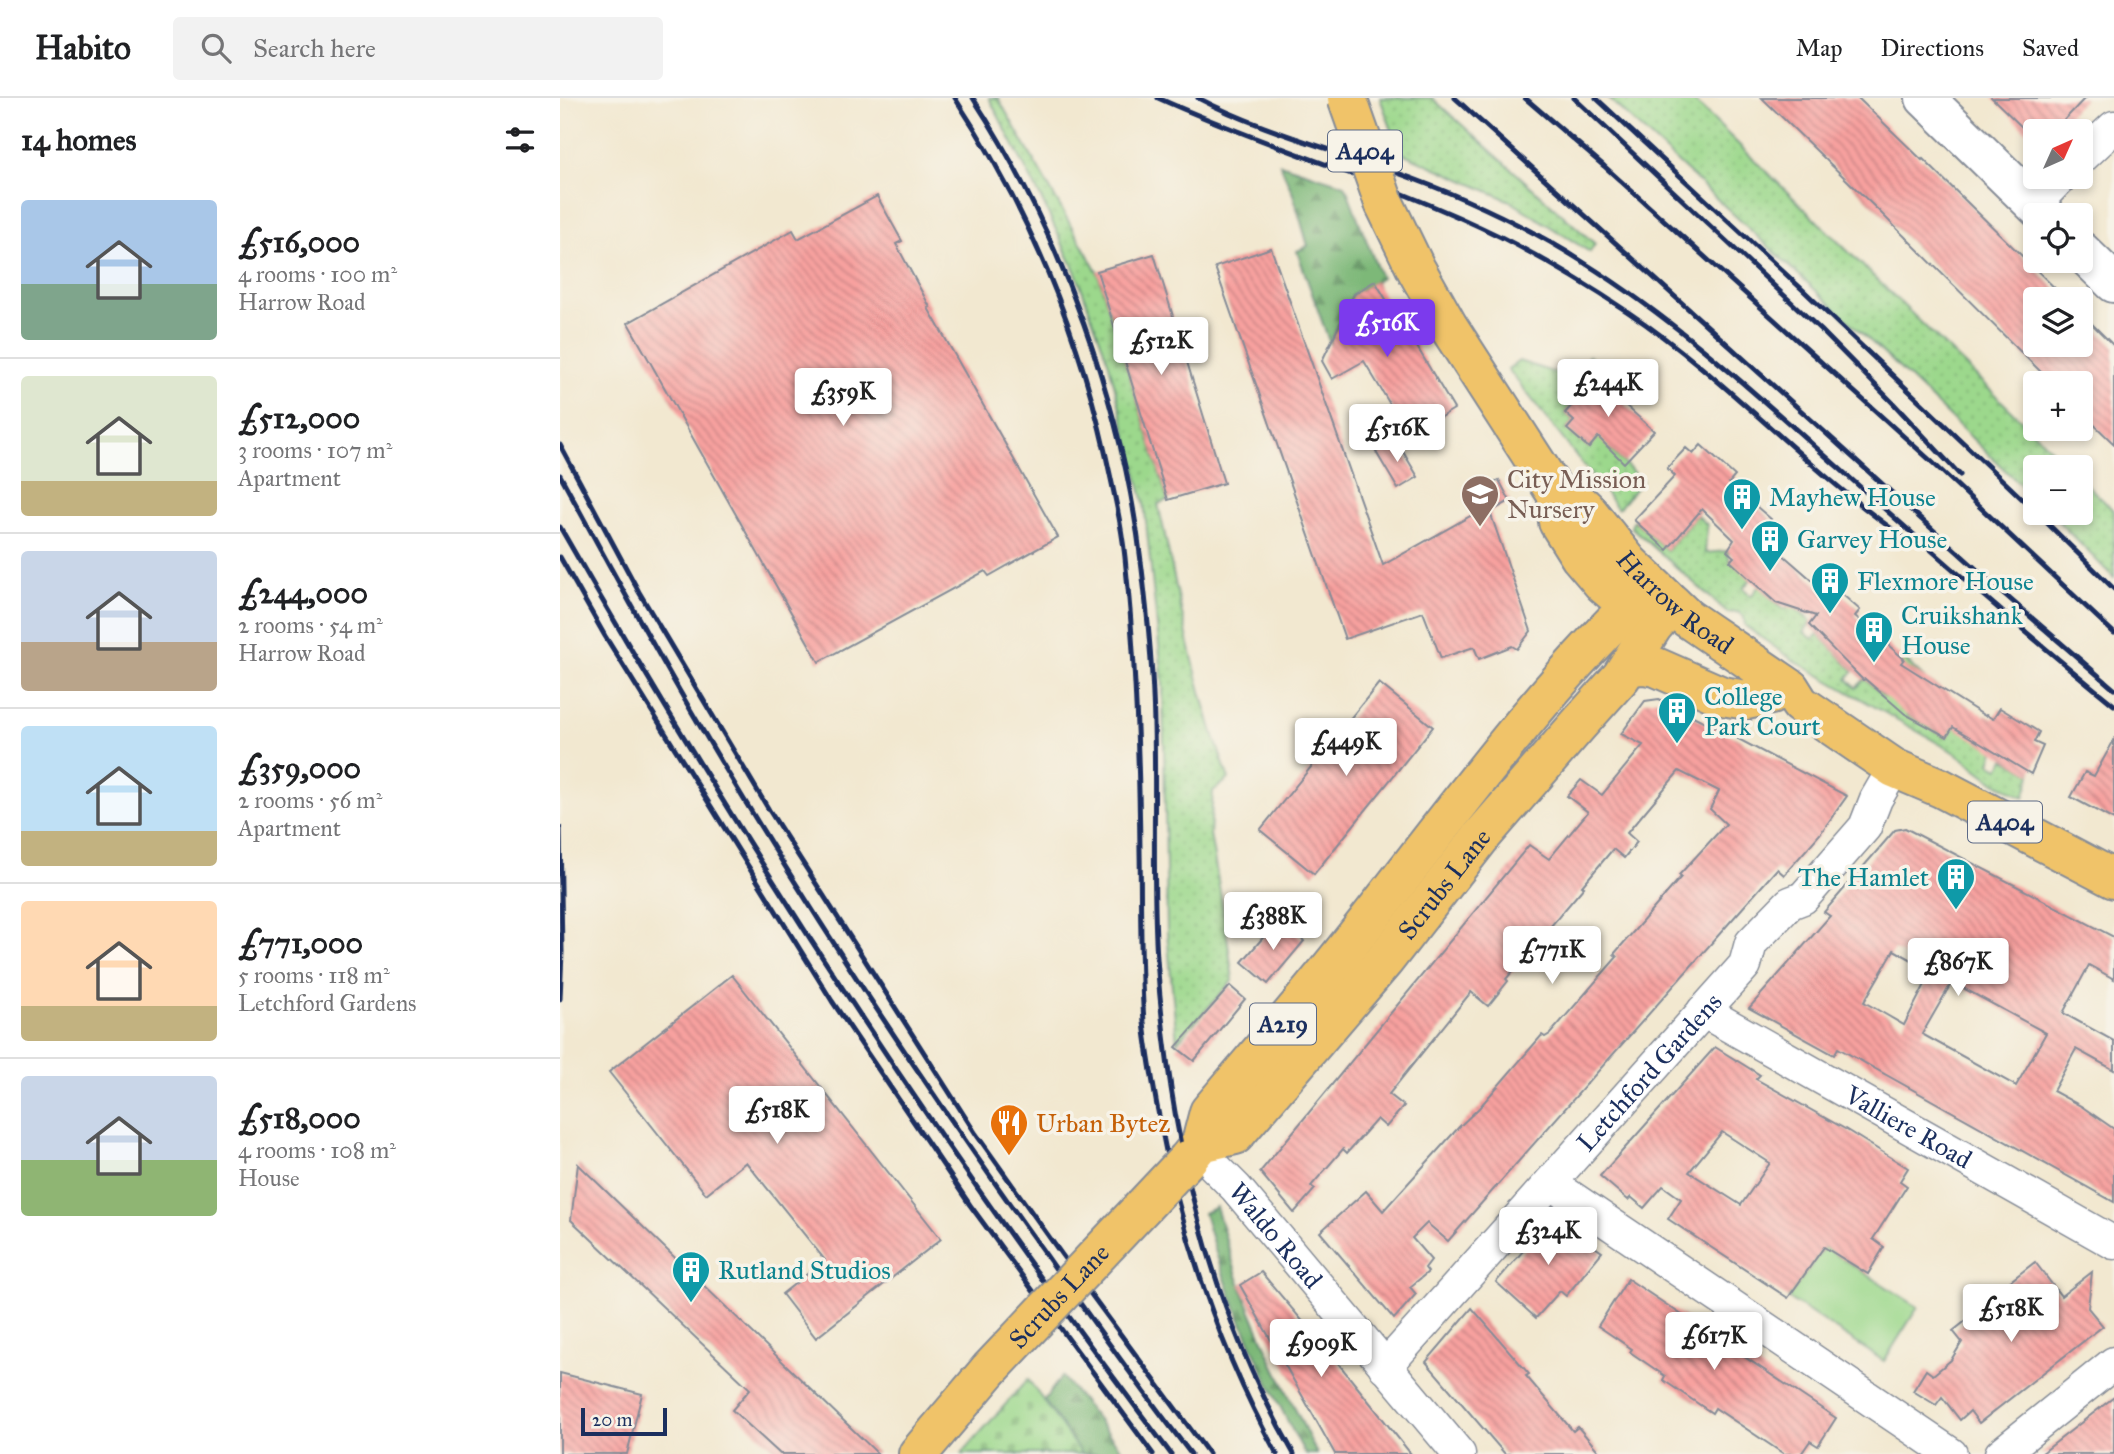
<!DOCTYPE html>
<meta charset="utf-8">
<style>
:root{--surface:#fff;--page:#f2f2f2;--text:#202124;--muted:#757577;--line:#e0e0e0;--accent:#7c3aed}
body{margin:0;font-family:"IM FELL Great Primer",serif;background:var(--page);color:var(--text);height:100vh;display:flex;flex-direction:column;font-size:26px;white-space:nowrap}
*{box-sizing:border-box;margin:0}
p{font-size:23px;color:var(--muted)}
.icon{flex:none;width:38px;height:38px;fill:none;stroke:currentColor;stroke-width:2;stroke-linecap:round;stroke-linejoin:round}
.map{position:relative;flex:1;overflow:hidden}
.side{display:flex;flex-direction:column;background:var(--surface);width:560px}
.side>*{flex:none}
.needle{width:46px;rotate:45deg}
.fabs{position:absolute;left:1463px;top:21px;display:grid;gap:14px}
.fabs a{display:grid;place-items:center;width:70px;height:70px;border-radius:7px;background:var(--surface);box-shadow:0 4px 10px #0003;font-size:35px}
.scale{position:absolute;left:21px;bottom:18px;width:86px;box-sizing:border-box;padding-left:7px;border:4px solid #1b2f5e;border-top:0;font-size:19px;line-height:24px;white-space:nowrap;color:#1b2f5e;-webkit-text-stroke:5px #f7f3e8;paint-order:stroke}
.price{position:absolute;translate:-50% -60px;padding:0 16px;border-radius:7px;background:#fff;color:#222;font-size:23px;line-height:46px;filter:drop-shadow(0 2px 4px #0008)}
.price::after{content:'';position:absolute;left:50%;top:42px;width:21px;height:16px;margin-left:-10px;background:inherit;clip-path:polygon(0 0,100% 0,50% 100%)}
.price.selected{background:var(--accent);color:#fff}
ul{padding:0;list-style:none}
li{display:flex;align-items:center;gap:21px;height:175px;padding:0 21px}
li+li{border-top:2px solid var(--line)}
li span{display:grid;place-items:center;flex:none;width:196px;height:140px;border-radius:7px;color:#555}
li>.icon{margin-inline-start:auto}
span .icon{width:84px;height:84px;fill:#fffc;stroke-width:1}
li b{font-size:30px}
h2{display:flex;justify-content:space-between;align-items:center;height:84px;padding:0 21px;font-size:30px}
header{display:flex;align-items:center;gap:42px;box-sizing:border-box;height:98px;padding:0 35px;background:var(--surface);border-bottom:2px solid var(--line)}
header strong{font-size:33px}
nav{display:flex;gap:38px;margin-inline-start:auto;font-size:24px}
.search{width:490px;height:63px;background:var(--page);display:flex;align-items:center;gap:18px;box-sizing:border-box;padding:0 24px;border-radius:7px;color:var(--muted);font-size:26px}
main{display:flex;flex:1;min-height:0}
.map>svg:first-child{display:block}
.grass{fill:url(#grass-dots);stroke:#5c8475;stroke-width:2}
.forest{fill:url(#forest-firs);stroke:#4c746b;stroke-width:2}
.cemetery{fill:url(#cemetery-stones);stroke:#5c8475;stroke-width:2}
.garden{fill:#9cd88c;stroke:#5c8475;stroke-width:2}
.building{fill:url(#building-back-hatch);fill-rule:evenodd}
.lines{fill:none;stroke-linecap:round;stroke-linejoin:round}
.minor-casing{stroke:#868c97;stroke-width:35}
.tertiary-casing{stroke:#868c97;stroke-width:42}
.primary-casing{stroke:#868c97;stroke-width:42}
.minor{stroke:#fff;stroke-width:32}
.tertiary{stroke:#fff;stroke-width:38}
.primary{stroke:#f0c369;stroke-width:38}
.rail{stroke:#1b2f5e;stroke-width:5}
.primary-bridge-casing{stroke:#868c97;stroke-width:42;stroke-linecap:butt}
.primary-bridge{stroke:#f0c369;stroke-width:38}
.labels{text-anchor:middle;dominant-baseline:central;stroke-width:7;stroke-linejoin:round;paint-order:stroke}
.shield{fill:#f7f3e8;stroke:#5d6a87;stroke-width:2}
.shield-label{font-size:24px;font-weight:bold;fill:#1b2f5e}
.education-label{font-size:26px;fill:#785e54;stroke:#f7f3e8;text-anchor:start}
.culture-label{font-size:26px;fill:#0d838f;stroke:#f7f3e8;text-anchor:start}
.street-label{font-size:26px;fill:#1b2f5e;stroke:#f7f3e8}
.food-label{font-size:26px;fill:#c56008;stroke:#f7f3e8;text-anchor:start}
</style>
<header>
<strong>Habito</strong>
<div class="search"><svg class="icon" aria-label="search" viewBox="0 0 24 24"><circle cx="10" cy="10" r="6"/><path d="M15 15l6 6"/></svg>Search here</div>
<nav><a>Map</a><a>Directions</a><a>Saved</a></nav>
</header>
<main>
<section class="side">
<h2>14 homes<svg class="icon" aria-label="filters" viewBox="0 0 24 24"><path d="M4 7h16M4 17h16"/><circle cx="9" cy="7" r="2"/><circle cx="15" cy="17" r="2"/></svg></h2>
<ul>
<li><span style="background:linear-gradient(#a9c7e8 60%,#7fa58c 0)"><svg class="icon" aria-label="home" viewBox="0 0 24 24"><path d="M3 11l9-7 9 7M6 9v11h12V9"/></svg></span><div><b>£516,000</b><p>4 rooms · 100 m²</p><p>Harrow Road</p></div></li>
<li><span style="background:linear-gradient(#dfe7d0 75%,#c2b280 0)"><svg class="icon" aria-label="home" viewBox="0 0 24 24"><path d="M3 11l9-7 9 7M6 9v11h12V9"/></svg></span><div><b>£512,000</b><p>3 rooms · 107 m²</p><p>Apartment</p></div></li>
<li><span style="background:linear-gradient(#c9d6e8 65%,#b9a48a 0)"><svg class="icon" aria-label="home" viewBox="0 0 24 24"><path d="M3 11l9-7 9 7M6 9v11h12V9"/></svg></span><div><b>£244,000</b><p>2 rooms · 54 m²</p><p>Harrow Road</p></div></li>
<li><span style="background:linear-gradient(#bfe0f5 75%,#c2b280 0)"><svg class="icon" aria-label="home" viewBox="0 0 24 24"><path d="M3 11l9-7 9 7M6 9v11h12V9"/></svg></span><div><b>£359,000</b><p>2 rooms · 56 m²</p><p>Apartment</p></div></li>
<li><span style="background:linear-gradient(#ffd9b3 75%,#c2b280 0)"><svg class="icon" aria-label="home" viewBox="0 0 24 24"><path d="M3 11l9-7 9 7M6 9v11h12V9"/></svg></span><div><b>£771,000</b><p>5 rooms · 118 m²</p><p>Letchford Gardens</p></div></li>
<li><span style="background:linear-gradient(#c9d6e8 60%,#8fb573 0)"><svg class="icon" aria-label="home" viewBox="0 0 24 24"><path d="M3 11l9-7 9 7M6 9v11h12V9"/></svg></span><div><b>£518,000</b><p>4 rooms · 108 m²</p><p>House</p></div></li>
</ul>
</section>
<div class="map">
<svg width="1554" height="1356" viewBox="0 0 1554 1356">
<defs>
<pattern id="grass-dots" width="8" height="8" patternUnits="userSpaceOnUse" patternTransform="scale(1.75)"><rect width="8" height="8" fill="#9cd88c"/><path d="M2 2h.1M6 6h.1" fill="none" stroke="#86ba7b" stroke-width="1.8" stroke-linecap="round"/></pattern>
<pattern id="forest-firs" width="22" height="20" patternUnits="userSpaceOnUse" patternTransform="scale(1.75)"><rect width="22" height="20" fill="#7db878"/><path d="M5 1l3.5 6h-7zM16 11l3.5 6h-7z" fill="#669666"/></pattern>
<pattern id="cemetery-stones" width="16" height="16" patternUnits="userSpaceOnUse" patternTransform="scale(1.75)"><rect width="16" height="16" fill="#9cd88c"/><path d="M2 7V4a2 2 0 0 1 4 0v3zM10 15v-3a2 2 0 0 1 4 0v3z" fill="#86ba7b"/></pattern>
<pattern id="building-back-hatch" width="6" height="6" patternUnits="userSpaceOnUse" patternTransform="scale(1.75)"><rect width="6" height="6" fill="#f8a19f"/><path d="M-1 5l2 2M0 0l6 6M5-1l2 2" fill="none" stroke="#c88485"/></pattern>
</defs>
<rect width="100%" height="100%" fill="#f7f3e8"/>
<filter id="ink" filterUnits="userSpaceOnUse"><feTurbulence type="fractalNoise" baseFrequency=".0143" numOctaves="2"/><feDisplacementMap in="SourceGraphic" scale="14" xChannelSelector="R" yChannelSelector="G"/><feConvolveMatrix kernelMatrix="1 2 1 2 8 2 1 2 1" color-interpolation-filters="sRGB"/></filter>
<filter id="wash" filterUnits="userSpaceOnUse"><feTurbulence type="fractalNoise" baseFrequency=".00686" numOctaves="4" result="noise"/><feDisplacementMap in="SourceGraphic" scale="28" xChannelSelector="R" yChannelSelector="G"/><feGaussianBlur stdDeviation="1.57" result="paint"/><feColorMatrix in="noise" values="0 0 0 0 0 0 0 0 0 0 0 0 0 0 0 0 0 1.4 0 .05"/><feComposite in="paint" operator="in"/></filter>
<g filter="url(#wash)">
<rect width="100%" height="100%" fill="#f2e8d0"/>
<!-- grass -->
<g class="grass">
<path d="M429,0H438L537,173L608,402L598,406C619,498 635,592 669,681L653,693L650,736L665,823L673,882L617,944L607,835L603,585L584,405L549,266L516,175L482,102Z"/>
<path d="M820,0H872L1035,146L1030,154L950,103L840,54Z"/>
<path d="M1048,0H1131L1509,369H1475V401L1334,265Z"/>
<path d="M1029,258L1051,279L1044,287L1035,280L1005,315L1014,323L1007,331L1029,350L1046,328L1056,337L1049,350L1082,383L1058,411L948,271L959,263L1011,280Z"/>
<path d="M1521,381L1554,413V480L1490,415H1521Z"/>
<path d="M1137,417L1147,427L1145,455L1167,453L1170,463L1191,481L1183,490L1191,498L1199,488L1216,505L1225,511L1231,506L1251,524L1244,534L1253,541L1258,536L1294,573L1287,581L1296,590L1305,581L1324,598L1337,570L1344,561L1365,581L1347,617L1387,639L1399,618L1434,653L1430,665L1439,670L1445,661L1471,676L1464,699L1435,685L1397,656L1233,562L1185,528L1184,519L1178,514L1168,515L1071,429L1074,422L1107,452Z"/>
</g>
<!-- forest -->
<g class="forest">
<path d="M720,66L785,87L821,180L794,196L770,246L737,153L748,148L733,96Z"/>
<path d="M656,1109L680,1187L712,1263L757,1356H745C703,1279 667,1199 644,1115Z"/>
<path d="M502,1278L565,1356H521L484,1302Z"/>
</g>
<!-- cemetery -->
<path class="cemetery" d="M468,1281L521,1356H402L403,1354Z"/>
<!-- garden -->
<path class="garden" d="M1264,1149L1358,1209L1324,1263L1228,1200Z"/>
<g id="blocks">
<!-- building -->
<g class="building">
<path d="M1202,0H1298L1362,62L1363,61L1506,201H1475V247H1521V215L1554,248V346L1521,314V285H1492L1321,115Z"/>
<path d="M1432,0H1525L1494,33H1466Z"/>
<path d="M317,98L342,143L336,146L370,209L368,210L498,439L429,478L425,473L259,564L68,225L233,132L238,141Z"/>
<path d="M711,150L823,467L919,413L912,399L939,382L950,403L930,414L971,533L957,551L952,548L919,561L914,549L881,560L863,514L785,541L655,169Z"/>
<path d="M594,156L664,385L608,402L537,173Z"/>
<path d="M815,183L845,233L847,232L894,311L849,338L804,263L772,281L762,263L794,196Z"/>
<path d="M1051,279L1071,297L1064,306L1094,333L1064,365L1038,339L1029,350L1007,331L1014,323L1005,315L1036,280L1044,287Z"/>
<path d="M836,342L858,379L838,391L816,354Z"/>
<path d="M1141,347L1175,378L1169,385L1211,421L1198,435L1260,489L1266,482L1300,512L1295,518L1344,561L1341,565L1425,618L1426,617L1433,621L1440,610L1479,634L1474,644L1483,648L1471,676L1393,629L1387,639L1345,616L1305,581L1303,582L1249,527L1256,518L1216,505L1170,463L1174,459L1167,453L1174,442L1142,411L1107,452L1074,422L1115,378L1107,370L1126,350L1133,356Z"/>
<path d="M819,585L873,629L754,776L700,732Z"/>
<path d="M1099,601L1167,635L1287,698L1260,736L1224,777L1217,771L888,1143L867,1125L852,1140L871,1162L865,1170L868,1174L850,1189L856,1196L834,1221L760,1134L806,1093L823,1113L899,1029L919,1010L982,937L985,939L990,936L1057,859L1054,856L1121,779L1119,777L1166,726L1150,711L1159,693L1119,673L1067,735L1077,744L1064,760L1053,751L1022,788L1024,789L946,881L948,883L928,908L911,894L829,996L844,1008L826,1029L817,1021L787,1055L783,1051L751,1088L755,1091L734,1115L700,1074L969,747L989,761L1028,714L1007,698L1021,682L1042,697L1083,647L1061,636L1085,603Z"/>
<path d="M1554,642V722L1511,699L1525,674L1534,678Z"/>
<path d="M1345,730L1554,839V881L1529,867L1503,915L1554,943V972L1516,951L1493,993L1521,1008L1554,1031V1104L1278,950L1274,957L1189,910L1270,818L1264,814L1335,732ZM1334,852L1372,873L1344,927L1304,904ZM1392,884L1486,935L1456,988L1362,936Z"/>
<path d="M719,821L744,843L708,886L682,864Z"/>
<path d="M172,877L381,1141L256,1240L222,1196L265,1162L186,1064L146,1096L49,974Z"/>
<path d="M670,888L685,901L634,963L616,949Z"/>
<path d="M1155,949L1200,977L1196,981L1285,1031L1348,1070L1340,1083L1347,1088L1313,1141L1324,1149L1308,1176L1264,1149L1228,1200L1108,1121L1121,1101L1103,1088L1084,1110L1071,1099L1068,1102L1040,1078ZM1162,1034L1210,1065L1181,1107L1129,1074Z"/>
<path d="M18,1066L256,1296L318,1356H220L172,1312L190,1291L11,1122Z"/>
<path d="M992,1120L1042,1154L1006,1198L1000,1193L976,1220L936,1184Z"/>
<path d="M1475,1164L1501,1198L1532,1174L1528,1210L1543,1228L1419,1325L1410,1313L1400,1322L1382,1299L1376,1307L1353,1293L1366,1272L1373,1277L1391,1262L1402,1244L1393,1233L1446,1191L1444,1188Z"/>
<path d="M701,1174L778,1265L851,1356H775L680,1187Z"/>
<path d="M1068,1181L1276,1320L1258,1348L1250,1343L1241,1356H1224L1155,1310L1152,1315L1103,1282L1105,1278L1070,1254L1072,1251L1038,1228Z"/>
<path d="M912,1210L969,1276L966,1278L1013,1333L1018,1329L1041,1356H945L866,1264Z"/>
<path d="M0,1275L82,1296L67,1356H0Z"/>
<path d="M1554,1299V1356H1481Z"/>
</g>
</g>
</g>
<g filter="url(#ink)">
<use href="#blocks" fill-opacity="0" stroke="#868c97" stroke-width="2"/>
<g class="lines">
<defs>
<g id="minor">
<path d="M1521,60L1554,29"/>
<path d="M1474,107L1501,79"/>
<path id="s1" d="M1143,913L1554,1145"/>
<path id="s2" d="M637,1051L676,1090L899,1356"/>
<path d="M990,1085L1391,1356"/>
<path id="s3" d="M825,1269L1185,867L1191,845L1230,805L1243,800L1305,729L1316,701L1334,670"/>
<path d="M1441,1356L1554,1265"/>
</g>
<g id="tertiary">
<path d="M1365,0L1485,117"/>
<path d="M1521,153L1554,185"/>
</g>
<g id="primary">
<path id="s4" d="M824,105L856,171L888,228L997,397L1024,409L1069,465L1127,520L1230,590L1240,606L1334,670L1381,690L1554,781"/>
<path d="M997,397L998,424L1020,459L1043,486L1088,524"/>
<path d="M1069,568L1084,567L1096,569L1162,598L1187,602L1211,597"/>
<path id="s5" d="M641,1045L675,1037L824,863L920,740L1018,627L1061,579L1093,528L1112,506"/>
<path d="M627,1062L641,1045L649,1014C698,956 748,899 795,839C890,719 979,593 1091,487"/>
<path d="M358,1356L429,1272"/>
</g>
</defs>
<!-- minor casing -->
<use href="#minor" class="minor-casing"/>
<!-- tertiary casing -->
<use href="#tertiary" class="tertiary-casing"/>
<!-- primary casing -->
<use href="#primary" class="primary-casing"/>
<!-- minor -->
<use href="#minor" class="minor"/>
<!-- tertiary -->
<use href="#tertiary" class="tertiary"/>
<!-- primary -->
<use href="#primary" class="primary"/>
<!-- rail -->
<g class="rail">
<path d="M395,0C468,111 517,228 546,358C554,395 563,432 566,470C576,564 579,659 580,753C581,810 580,867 584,924C587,952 592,980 597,1008C619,1128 658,1250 717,1356"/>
<path d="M413,0C501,135 564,310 582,471C588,520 593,577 594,626C596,704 592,783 597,861C609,1036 646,1202 734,1356"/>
<path d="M598,0C710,51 830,84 941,139C984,161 1028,187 1068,214C1168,281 1248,373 1346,441"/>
<path d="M638,0C697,31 769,50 832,73C897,96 964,126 1023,164C1116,222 1197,297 1279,370C1369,451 1460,531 1554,607"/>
<path d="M895,0L1443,495L1554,591"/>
<path d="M965,0L1044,68L1371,363L1554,535"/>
<path d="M1014,0L1261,232L1333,305L1400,377"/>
<path d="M1036,0L1244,193L1475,413"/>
<path d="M0,347L79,494L209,712L416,1036L502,1157L649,1356"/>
<path d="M0,377C47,463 93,549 143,633C249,813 364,987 486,1157C533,1224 581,1291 631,1356"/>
<path d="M1477,415L1554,491"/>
<path d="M0,429C184,751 387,1061 611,1356"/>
<path d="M0,459L45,538L272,903L410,1107L593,1356"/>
<path d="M0,730L2,854L0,901"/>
</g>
<defs>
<g id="primary-bridge">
<path d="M787,0L824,105"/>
<path id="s6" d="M429,1272L627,1062"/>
</g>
</defs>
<!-- primary-bridge casing -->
<use href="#primary-bridge" class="primary-bridge-casing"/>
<!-- primary-bridge -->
<use href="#primary-bridge" class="primary-bridge"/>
</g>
</g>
<!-- icons -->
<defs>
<symbol id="school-pin" viewBox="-11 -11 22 30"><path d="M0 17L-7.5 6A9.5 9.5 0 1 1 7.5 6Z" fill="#8d6e63" stroke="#f7f3e8"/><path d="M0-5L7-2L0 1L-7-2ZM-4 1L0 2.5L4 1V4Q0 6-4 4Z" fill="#fff"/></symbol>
<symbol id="building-pin" viewBox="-11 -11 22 30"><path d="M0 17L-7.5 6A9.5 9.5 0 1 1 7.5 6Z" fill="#0f9aa8" stroke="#f7f3e8"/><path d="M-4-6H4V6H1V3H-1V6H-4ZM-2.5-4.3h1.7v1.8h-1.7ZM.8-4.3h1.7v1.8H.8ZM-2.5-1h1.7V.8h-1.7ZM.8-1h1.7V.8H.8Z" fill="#fff"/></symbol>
<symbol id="restaurant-pin" viewBox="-11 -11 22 30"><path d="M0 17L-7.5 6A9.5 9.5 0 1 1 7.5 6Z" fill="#e8710a" stroke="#f7f3e8"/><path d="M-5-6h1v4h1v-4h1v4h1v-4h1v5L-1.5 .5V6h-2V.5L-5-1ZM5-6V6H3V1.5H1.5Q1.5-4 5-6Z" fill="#fff"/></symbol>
</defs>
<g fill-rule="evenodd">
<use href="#school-pin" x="898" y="374" width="44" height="60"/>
<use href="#building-pin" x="1160" y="377" width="44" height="60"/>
<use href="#building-pin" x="1188" y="419" width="44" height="60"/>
<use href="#building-pin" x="1248" y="461" width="44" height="60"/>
<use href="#building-pin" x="1292" y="510" width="44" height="60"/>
<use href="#building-pin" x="1095" y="591" width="44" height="60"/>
<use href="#building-pin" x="1374" y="757" width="44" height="60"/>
<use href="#restaurant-pin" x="427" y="1003" width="44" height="60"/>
<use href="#building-pin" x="109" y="1150" width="44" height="60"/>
</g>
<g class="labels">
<!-- shield labels -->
<g class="shield">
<rect x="768" y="32.5" width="74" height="41" rx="5"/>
<rect x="1408" y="703.5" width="74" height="41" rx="5"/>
<rect x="690" y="905.5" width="66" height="41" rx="5"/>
</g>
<g class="shield-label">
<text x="805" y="53">A404</text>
<text x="1445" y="724">A404</text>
<text x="723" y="926">A219</text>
</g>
<!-- education labels -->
<g class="education-label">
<text x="947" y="381">City Mission<tspan x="947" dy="30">Nursery</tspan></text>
</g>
<!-- culture labels -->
<g class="culture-label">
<text x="1209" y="399">Mayhew House</text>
<text x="1237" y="441">Garvey House</text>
<text x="1297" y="483">Flexmore House</text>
<text x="1341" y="517">Cruikshank<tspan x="1341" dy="30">House</tspan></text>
<text x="1144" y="598">College<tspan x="1144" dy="30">Park Court</tspan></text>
<text x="1369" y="779" text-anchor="end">The Hamlet</text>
<text x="158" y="1172">Rutland Studios</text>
</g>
<!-- street labels -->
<g class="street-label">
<text stroke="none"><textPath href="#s4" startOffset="502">Harrow Road</textPath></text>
<text stroke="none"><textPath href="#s5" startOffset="362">Scrubs Lane</textPath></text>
<text stroke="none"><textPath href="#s3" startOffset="396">Letchford Gardens</textPath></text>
<text stroke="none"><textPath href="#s1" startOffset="236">Valliere Road</textPath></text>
<text stroke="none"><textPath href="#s2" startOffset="117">Waldo Road</textPath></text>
<text stroke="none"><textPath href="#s6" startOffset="102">Scrubs Lane</textPath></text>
</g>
<!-- food labels -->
<g class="food-label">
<text x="476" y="1025">Urban Bytez</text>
</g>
</g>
</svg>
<div class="fabs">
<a><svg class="needle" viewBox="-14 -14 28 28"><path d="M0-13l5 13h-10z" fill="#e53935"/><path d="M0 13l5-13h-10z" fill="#757577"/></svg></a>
<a><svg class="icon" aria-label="locate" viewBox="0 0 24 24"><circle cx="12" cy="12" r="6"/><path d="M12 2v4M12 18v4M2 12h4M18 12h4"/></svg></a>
<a><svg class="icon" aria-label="layers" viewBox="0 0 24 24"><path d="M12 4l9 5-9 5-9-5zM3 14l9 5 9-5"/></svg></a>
<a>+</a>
<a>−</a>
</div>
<div class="scale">20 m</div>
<b class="price selected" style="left:827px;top:261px">£516K</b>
<b class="price" style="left:601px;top:279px">£512K</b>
<b class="price" style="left:1048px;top:321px">£244K</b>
<b class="price" style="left:283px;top:330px">£359K</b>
<b class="price" style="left:837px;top:366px">£516K</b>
<b class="price" style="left:786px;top:680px">£449K</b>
<b class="price" style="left:713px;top:854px">£388K</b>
<b class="price" style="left:992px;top:888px">£771K</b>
<b class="price" style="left:1398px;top:900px">£867K</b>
<b class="price" style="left:217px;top:1048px">£518K</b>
<b class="price" style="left:988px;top:1169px">£324K</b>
<b class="price" style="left:1451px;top:1246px">£518K</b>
<b class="price" style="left:1154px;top:1274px">£617K</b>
<b class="price" style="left:761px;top:1281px">£909K</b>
</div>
</main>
